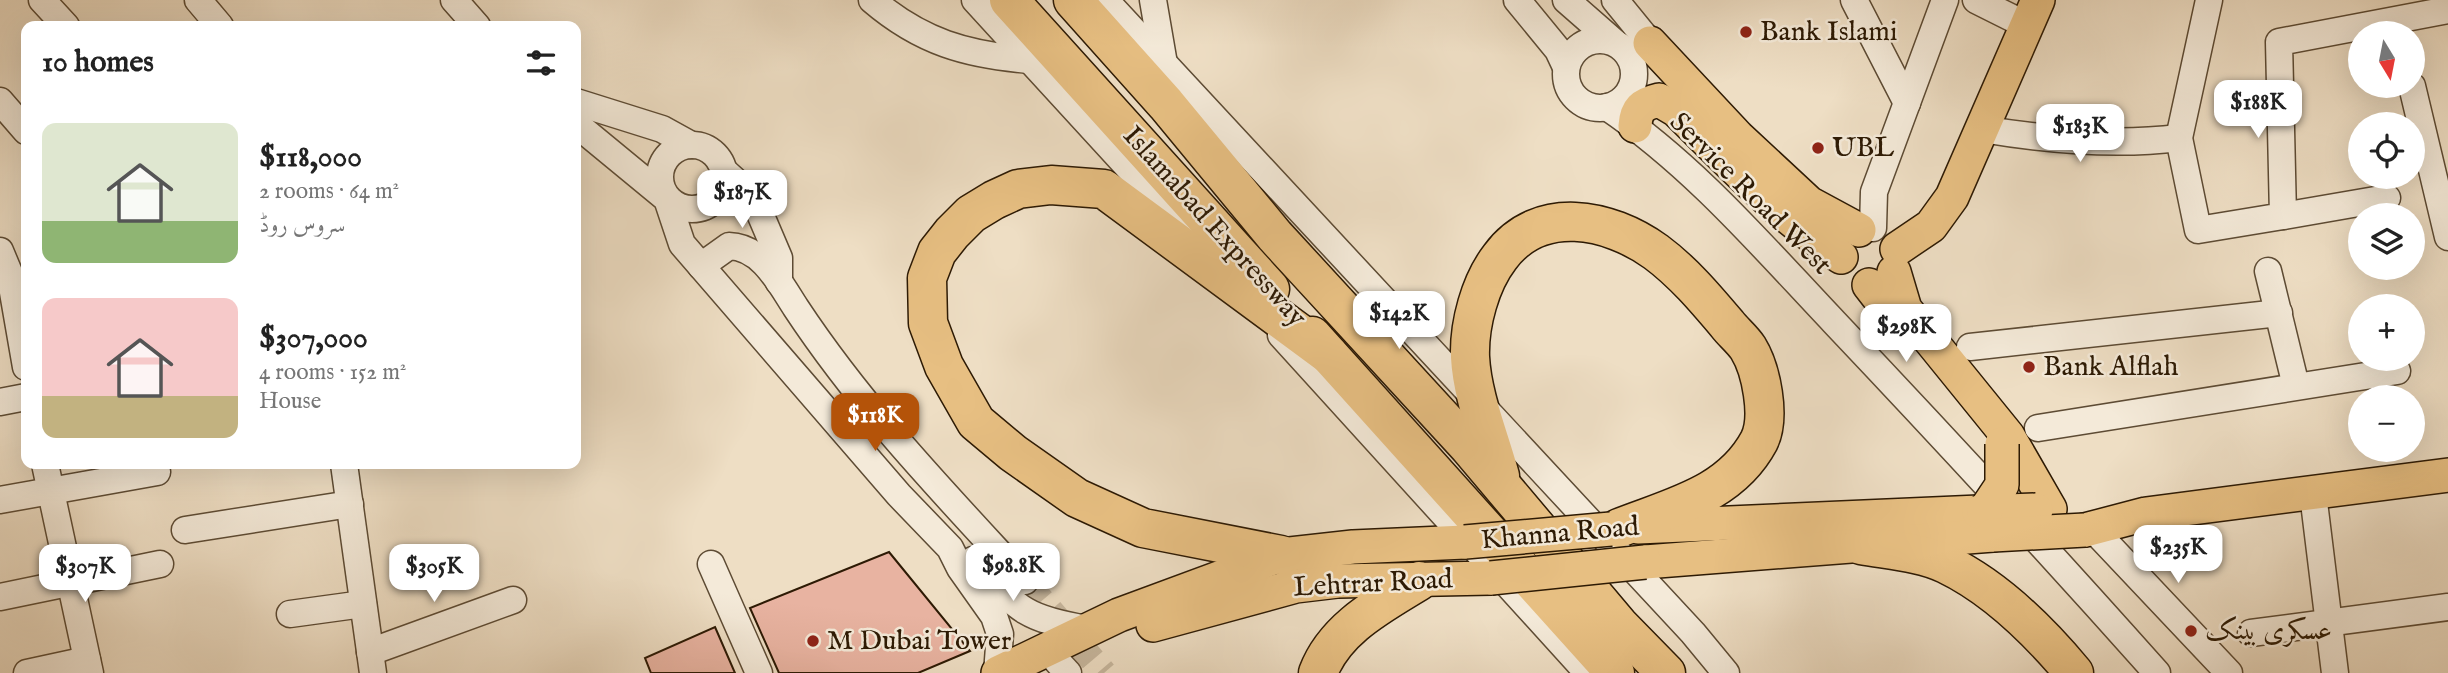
<!DOCTYPE html>
<meta charset="utf-8">
<style>
:root{--surface:#fff;--page:#f2f2f2;--text:#222;--muted:#767676;--accent:#b45309}
body{margin:0;font-family:"IM FELL English",Amiri,serif;background:var(--page);color:var(--text);height:100vh;display:flex;flex-direction:column;font-size:26px;white-space:nowrap}
*{box-sizing:border-box;margin:0}
p{font-size:23px;color:var(--muted)}
.icon{flex:none;width:38px;height:38px;fill:none;stroke:currentColor;stroke-width:2;stroke-linecap:round;stroke-linejoin:round}
.map{position:relative;flex:1;overflow:hidden}
.drawer{position:absolute;left:21px;top:21px;width:560px;height:448px;display:flex;flex-direction:column;background:var(--surface);border-radius:14px;box-shadow:0 7px 28px #0002}
.drawer>*{flex:none}
.needle{width:46px;rotate:170deg}
.controls{position:absolute;left:2348px;top:21px;display:grid;gap:14px}
.controls a{display:grid;place-items:center;width:77px;height:77px;border-radius:50%;background:var(--surface);box-shadow:0 7px 28px #0002;font-size:35px}
.price{position:absolute;translate:-50% -60px;padding:0 16px;border-radius:14px;background:#fff;color:#222;font-size:23px;line-height:46px;filter:drop-shadow(0 2px 4px #0008)}
.price::after{content:'';position:absolute;left:50%;top:42px;width:21px;height:16px;margin-left:-10px;background:inherit;clip-path:polygon(0 0,100% 0,50% 100%)}
.price.selected{background:var(--accent);color:#fff}
ul{padding:0;list-style:none}
li{display:flex;align-items:center;gap:21px;height:175px;padding:0 21px}
li span{display:grid;place-items:center;flex:none;width:196px;height:140px;border-radius:14px;color:#555}
li>.icon{margin-inline-start:auto}
span .icon{width:84px;height:84px;fill:#fffc;stroke-width:1}
li b{font-size:30px}
h2{display:flex;justify-content:space-between;align-items:center;height:84px;padding:0 21px;font-size:30px}
.map>svg:first-child{display:block}
.building{fill:#e8b3a1;stroke:#2d1a04;stroke-width:2}
.lines{fill:none;stroke-linecap:round;stroke-linejoin:round}
.minor-tunnel{stroke:#c7b79e;stroke-width:26;stroke-dasharray:26 13;stroke-linecap:butt}
.minor-casing{stroke:#5d4b34;stroke-width:29}
.major-casing{stroke:#2d1a04;stroke-width:36}
.highway-casing{stroke:#2d1a04;stroke-width:41}
.minor{stroke:#f4ead9;stroke-width:26}
.major{stroke:#e7bf82;stroke-width:33}
.highway{stroke:#e7bf82;stroke-width:38}
.major-bridge-casing{stroke:#2d1a04;stroke-width:36;stroke-linecap:butt}
.major-bridge{stroke:#e7bf82;stroke-width:33}
.poi-dot{fill:#8f2418;stroke:#f4ead9;stroke-width:2.5}
.labels{text-anchor:middle;dominant-baseline:central;stroke-width:5;stroke-linejoin:round;paint-order:stroke}
.poi-label{font-size:28px;fill:#2d1a04;stroke:#f4ead9;text-anchor:start}
.street-label{font-size:28px;fill:#2d1a04;stroke:#f4ead9}
</style>
<div class="map">
<svg width="2448" height="673" viewBox="0 0 2448 673">
<rect width="100%" height="100%" fill="#eedec4"/>
<filter id="stains"><feTurbulence type="fractalNoise" baseFrequency=".00286" numOctaves="4"/><feColorMatrix values="0 0 0 0 .2 0 0 0 0 .09 0 0 0 0 .02 0 0 0 .5 -.17"/></filter>
<radialGradient id="worn" r=".72"><stop offset=".6" stop-color="#630" stop-opacity="0"/><stop offset="1" stop-color="#630" stop-opacity=".3"/></radialGradient>
<!-- building -->
<g class="building">
<path d="M889,552L970,651L918,673H779L750,608Z"/>
<path d="M715,627L735,673H651L645,658Z"/>
</g>
<g class="lines">
<!-- minor-tunnel -->
<path class="minor-tunnel" d="M1025,581L1104,673"/>
<defs>
<g id="minor">
<path d="M42,0L66,26"/>
<path d="M198,0L220,26"/>
<path d="M454,0L477,26"/>
<path d="M872,0C921,42 967,55 1030,60"/>
<path d="M975,0L1194,239"/>
<path d="M1105,0L1693,633L1726,673"/>
<path d="M1153,0L1164,64"/>
<path d="M1517,0L1558,50L1566,67"/>
<path d="M1566,0L1614,42"/>
<path d="M1615,0L1650,43L1634,54"/>
<path d="M1854,0L1907,103"/>
<path d="M1976,0L2012,18"/>
<path d="M2209,0L2179,138L2198,230L2283,216L2279,42L2448,10"/>
<circle cx="1600" cy="74" r="34"/>
<path d="M2412,86L2448,237"/>
<path d="M0,101L26,131"/>
<path d="M576,102L662,129L691,145"/>
<path d="M1607,107C1694,166 1762,246 1834,322C1943,437 2051,554 2157,673"/>
<path d="M576,124L667,199L682,244L899,495L950,548L960,568L994,616L1000,634L997,673"/>
<path d="M1982,129C2047,140 2113,146 2179,138"/>
<circle cx="692" cy="177" r="32"/>
<path d="M724,171L753,197L779,258V282"/>
<path d="M2283,216L2387,198"/>
<path d="M1873,228L1874,192L1945,0"/>
<path d="M0,251L10,275L26,367"/>
<path d="M701,266L729,246C762,247 779,282 796,308C862,408 944,493 1025,581"/>
<path d="M2268,271L2296,386"/>
<path d="M1281,335L1588,673"/>
<path d="M1970,347L2279,313"/>
<path d="M0,402L26,397"/>
<path d="M2038,428L2397,371"/>
<path d="M45,464L90,673"/>
<path d="M344,464L373,673"/>
<path d="M2313,494L2335,673"/>
<path d="M0,500L157,472"/>
<path d="M2093,529L2229,673"/>
<path d="M185,530L350,504"/>
<path d="M973,560C1017,608 1021,618 1087,629"/>
<path d="M711,564L759,673"/>
<path d="M0,597L160,564"/>
<path d="M290,614L363,604"/>
<path d="M2251,633L2448,607"/>
<path d="M370,652L513,600"/>
<path d="M1057,661L1068,673"/>
<path d="M27,673L87,660"/>
</g>
<g id="major">
<path d="M1650,43L1738,137L1809,203L1859,230"/>
<path d="M1635,126C1636,109 1642,104 1659,100L1676,110C1729,162 1779,216 1841,257"/>
<path d="M1897,249L1931,226L1952,197L2038,0"/>
<path d="M1894,272L1905,309L2008,436L2050,509"/>
<path d="M1869,285L1900,325"/>
<path d="M1638,527L1979,512"/>
<path d="M2085,530L2146,514L2448,475"/>
<path d="M1645,562L1993,535"/>
<path d="M1153,625L1296,586L1338,581L1491,578"/>
<path d="M998,673L1119,615L1281,555L1353,547L1465,542"/>
</g>
<g id="highway">
<path d="M1009,0L1270,289"/>
<path d="M1073,0L1166,104L1275,236L1469,447L1619,625L1666,673"/>
<path d="M1312,336L1615,673"/>
<path d="M1500,476C1490,438 1472,397 1470,357C1469,324 1480,283 1500,257C1539,204 1609,218 1656,252C1683,272 1705,298 1727,324C1733,332 1742,339 1748,348C1761,369 1771,417 1759,441C1730,495 1672,507 1619,528"/>
<path d="M1861,545C1888,550 1921,552 1946,564C1996,588 2039,631 2074,673"/>
<path d="M1281,555L1143,528L1077,498L1013,453L976,422L944,366L928,323L927,278L937,252L952,233L971,214L994,200L1018,189L1051,185L1104,189L1329,355"/>
<path d="M1318,673C1335,628 1380,605 1419,581"/>
</g>
</defs>
<!-- minor casing -->
<use href="#minor" class="minor-casing"/>
<!-- major casing -->
<use href="#major" class="major-casing"/>
<!-- highway casing -->
<use href="#highway" class="highway-casing"/>
<!-- minor -->
<use href="#minor" class="minor"/>
<!-- major -->
<use href="#major" class="major"/>
<!-- highway -->
<use href="#highway" class="highway"/>
<defs>
<g id="major-bridge">
<path d="M1979,512L2036,510"/>
<path d="M1984,512L2002,485V444"/>
<path d="M1993,535L2085,530"/>
<path d="M1465,542L1611,529"/>
<path d="M1491,578L1645,562"/>
</g>
</defs>
<!-- major-bridge casing -->
<use href="#major-bridge" class="major-bridge-casing"/>
<!-- major-bridge -->
<use href="#major-bridge" class="major-bridge"/>
</g>
<!-- markers -->
<g class="poi-dot">
<circle cx="1746" cy="32" r="7"/>
<circle cx="1818" cy="148" r="7"/>
<circle cx="2029" cy="367" r="7"/>
<circle cx="2191" cy="631" r="7"/>
<circle cx="813" cy="641" r="7"/>
</g>
<g class="labels">
<!-- poi labels -->
<g class="poi-label">
<text x="1760" y="32">Bank Islami</text>
<text x="1832" y="148">UBL</text>
<text x="2043" y="367">Bank Alflah</text>
<text x="2205" y="631">عسکری بینک</text>
<text x="827" y="641">M Dubai Tower</text>
</g>
<!-- street labels -->
<g class="street-label">
<text transform="translate(1750 194) rotate(45)">Service Road West</text>
<text transform="translate(1214 227) rotate(48)">Islamabad Expressway</text>
<text transform="translate(1560 534) rotate(-5)">Khanna Road</text>
<text transform="translate(1373 584) rotate(-3)">Lehtrar Road</text>
</g>
</g>
<rect width="100%" height="100%" filter="url(#stains)"/>
<rect width="100%" height="100%" fill="url(#worn)"/>
</svg>
<div class="controls">
<a><svg class="needle" viewBox="-14 -14 28 28"><path d="M0-13l5 13h-10z" fill="#e53935"/><path d="M0 13l5-13h-10z" fill="#767676"/></svg></a>
<a><svg class="icon" aria-label="locate" viewBox="0 0 24 24"><circle cx="12" cy="12" r="6"/><path d="M12 2v4M12 18v4M2 12h4M18 12h4"/></svg></a>
<a><svg class="icon" aria-label="layers" viewBox="0 0 24 24"><path d="M12 4l9 5-9 5-9-5zM3 14l9 5 9-5"/></svg></a>
<a>+</a>
<a>−</a>
</div>
<b class="price" style="left:2258px;top:140px">$188K</b>
<b class="price" style="left:2080px;top:164px">$183K</b>
<b class="price" style="left:742px;top:230px">$187K</b>
<b class="price" style="left:1399px;top:351px">$142K</b>
<b class="price" style="left:1906px;top:364px">$298K</b>
<b class="price selected" style="left:875px;top:453px">$118K</b>
<b class="price" style="left:2178px;top:585px">$235K</b>
<b class="price" style="left:1013px;top:603px">$98.8K</b>
<b class="price" style="left:85px;top:604px">$307K</b>
<b class="price" style="left:434px;top:604px">$305K</b>
<section class="drawer">
<h2>10 homes<svg class="icon" aria-label="filters" viewBox="0 0 24 24"><path d="M4 7h16M4 17h16"/><circle cx="9" cy="7" r="2"/><circle cx="15" cy="17" r="2"/></svg></h2>
<ul>
<li><span style="background:linear-gradient(#dfe7d0 70%,#8fb573 0)"><svg class="icon" aria-label="home" viewBox="0 0 24 24"><path d="M3 11l9-7 9 7M6 9v11h12V9"/></svg></span><div><b>$118,000</b><p>2 rooms · 64 m²</p><p>سروس روڈ</p></div></li>
<li><span style="background:linear-gradient(#f6c9c9 70%,#c2b280 0)"><svg class="icon" aria-label="home" viewBox="0 0 24 24"><path d="M3 11l9-7 9 7M6 9v11h12V9"/></svg></span><div><b>$307,000</b><p>4 rooms · 152 m²</p><p>House</p></div></li>
</ul>
</section>
</div>
